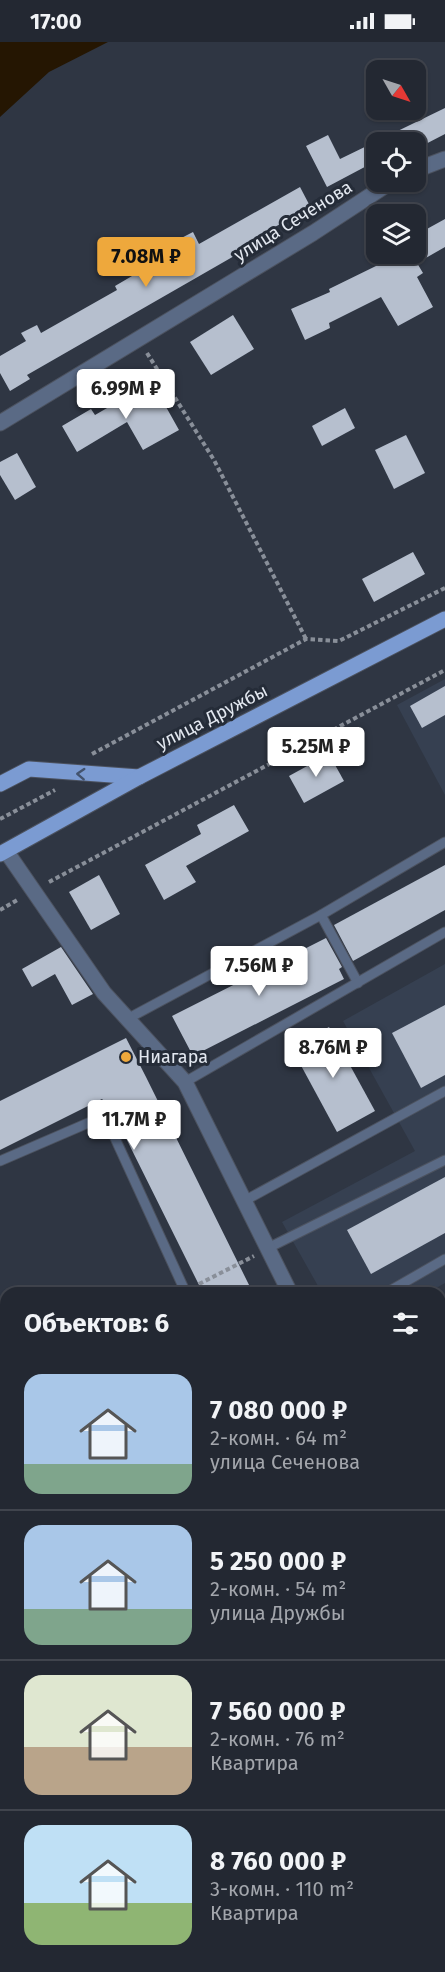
<!DOCTYPE html>
<html lang="ru">
<meta charset="utf-8">
<style>
:root{--surface:#232832;--page:#2b303a;--text:#f1f3f6;--muted:#a3a6ac;--line:#40444d;--accent:#eea83c}
body{margin:0;font-family:"Fira Sans",sans-serif;background:var(--page);color:var(--text);height:100vh;display:flex;flex-direction:column;font-size:22px;white-space:nowrap}
*{box-sizing:border-box;margin:0}
p{font-size:20px;color:var(--muted)}
.icon{flex:none;width:33px;height:33px;fill:none;stroke:currentColor;stroke-width:2;stroke-linecap:round;stroke-linejoin:round}
.map{position:relative;flex:1;overflow:hidden}
.sheet{position:absolute;left:0px;top:1245px;width:446px;height:686px;display:flex;flex-direction:column;background:var(--surface);border-radius:18px 18px 0 0;box-shadow:0 2px 4px #0004,0 0 0 2px var(--line)}
.sheet>*{flex:none}
.needle{width:39px;rotate:129deg}
.tools{position:absolute;left:366px;top:18px;display:grid;gap:12px}
.tools a{display:grid;place-items:center;width:60px;height:60px;border-radius:12px;background:var(--surface);box-shadow:0 2px 4px #0004,0 0 0 2px var(--line);font-size:30px}
.price{position:absolute;translate:-50% -51px;padding:0 14px;border-radius:6px;background:#fff;color:#222;font-size:20px;line-height:39px;filter:drop-shadow(0 2px 3px #0008)}
.price::after{content:'';position:absolute;left:50%;top:36px;width:18px;height:14px;margin-left:-9px;background:inherit;clip-path:polygon(0 0,100% 0,50% 100%)}
.price.active{background:var(--accent);color:#111}
ul{padding:0;list-style:none}
li{display:flex;align-items:center;gap:18px;height:150px;padding:0 24px}
li+li{border-top:2px solid var(--line)}
li span{display:grid;place-items:center;flex:none;width:168px;height:120px;border-radius:18px;color:#555}
li>.icon{margin-inline-start:auto}
span .icon{width:72px;height:72px;fill:#fffc;stroke-width:1}
li b{font-size:26px}
h2{display:flex;justify-content:space-between;align-items:center;height:72px;padding:0 24px;font-size:26px}
.status{display:flex;justify-content:space-between;align-items:center;height:42px;padding:0 30px;background:var(--surface);direction:ltr}
.status svg{height:16px;fill:currentColor}
.map>svg:first-child{display:block}
.built{fill:#364051}
.water{fill:#251602}
.building{fill:#b6bfce}
.lines{fill:none;stroke-linecap:round;stroke-linejoin:round}
.lane-casing{stroke:#4c525f;stroke-width:11}
.street-casing{stroke:#4c525f;stroke-width:17}
.primary-casing{stroke:#4c525f;stroke-width:17}
.path{stroke:#898f99;stroke-width:4;stroke-dasharray:4.5 3;stroke-linecap:butt}
.lane{stroke:#5a6a85;stroke-width:9}
.street{stroke:#5a6a85;stroke-width:15}
.primary{stroke:#7b9bd2;stroke-width:15}
.oneway{stroke:#43536e}
.poi-dot{fill:#eea83c;stroke:#252c38;stroke-width:2}
.labels{text-anchor:middle;dominant-baseline:central;stroke-width:6;stroke-linejoin:round;paint-order:stroke}
.street-label{font-size:18px;fill:#e3e8f0;stroke:#252c38}
.poi-label{font-size:18px;fill:#e3e8f0;stroke:#252c38;text-anchor:start}
</style>
<div class="status"><b>17:00</b><svg viewBox="0 0 49 12"><path d="M0 12V9h3v3zM5 12V6h3v6zM10 12V3h3v9zM15 12V0h3v12zM26 1h20v11H26zM47 4h2v5h-2z"/></svg></div>
<div class="map">
<svg width="445" height="1930" viewBox="0 0 445 1930">
<rect width="100%" height="100%" fill="#2f3643"/>
<!-- built -->
<g class="built">
<path d="M445,637V753L397,663Z"/>
<path d="M445,922V1241L427,1251H322L282,1180L415,1109L343,979Z"/>
</g>
<!-- water -->
<path class="water" d="M0,0H108L49,30L0,75Z"/>
<!-- building -->
<g class="building">
<path d="M445,66V92L416,107V100H376V119L327,145L306,104L328,93L340,117Z"/>
<path d="M300,145L311,166L267,189L269,194L27,333L30,337L10,349L0,331V314L26,299L21,291L37,283L41,291L117,248L115,244L166,214L162,206L193,190L199,202Z"/>
<path d="M445,177V205L417,221L423,231L417,235L433,265L398,284L381,255L329,281L330,286L305,298L291,267L330,250L329,247L378,223L372,212H412L416,218V193Z"/>
<path d="M233,273L254,307L211,333L190,300Z"/>
<path d="M152,340L179,388L143,408L127,380L77,410L62,384L91,367L95,373Z"/>
<path d="M345,366L355,386L322,404L312,384Z"/>
<path d="M406,393L425,431L394,447L375,408Z"/>
<path d="M17,411L36,445L15,458L0,433V420Z"/>
<path d="M413,510L425,532L374,560L362,537Z"/>
<path d="M445,644V673L422,686L410,664Z"/>
<path d="M329,712L344,739L304,761L289,734Z"/>
<path d="M234,763L249,789L186,824L196,840L164,858L145,823L201,792L197,783Z"/>
<path d="M445,823V868L353,919L334,883Z"/>
<path d="M99,833L120,872L91,888L69,850Z"/>
<path d="M326,896L342,925L339,927L344,937L193,1014L172,974Z"/>
<path d="M61,905L93,952L72,963L55,932L32,945L22,927Z"/>
<path d="M445,963V1033L421,1046L392,991Z"/>
<path d="M329,985L375,1069L337,1090L291,1005Z"/>
<path d="M126,996L146,1035L253,1251H203L112,1068L102,1057L0,1108V1059Z"/>
<path d="M445,1135V1191L371,1232L347,1188Z"/>
</g>
<g class="lines">
<defs>
<g id="lane">
<path d="M321,873L358,941"/>
<path d="M129,976L321,873L445,800"/>
<path d="M185,1040L445,890"/>
<path d="M0,1119L88,1081L103,1079L109,1083L186,1251"/>
<path d="M244,1159L445,1049"/>
<path d="M268,1206L445,1118"/>
<path d="M386,1251L445,1217"/>
<path d="M440,1327L445,1330"/>
<path d="M0,1328L6,1330"/>
<path d="M0,1568L6,1565"/>
<path d="M0,1621L6,1632"/>
<path d="M0,1664L6,1661"/>
</g>
<g id="street">
<path d="M416,128L445,117"/>
<path d="M0,381L313,191L391,140"/>
<path d="M6,809L104,951L185,1040L290,1251"/>
<path d="M0,1461L6,1464"/>
<path d="M440,1537L445,1547"/>
<path d="M440,1619L445,1617"/>
<path d="M0,1851L6,1847"/>
<path d="M288,1924L291,1930"/>
</g>
<g id="primary">
<path d="M0,742L29,727L139,735"/>
<path d="M0,812L139,735L445,577"/>
</g>
</defs>
<!-- lane casing -->
<use href="#lane" class="lane-casing"/>
<!-- street casing -->
<use href="#street" class="street-casing"/>
<!-- primary casing -->
<use href="#primary" class="primary-casing"/>
<!-- path -->
<g class="path">
<path d="M147,311L214,418L306,597"/>
<path d="M92,712L306,597L339,599L445,546"/>
<path d="M0,777L55,748"/>
<path d="M49,840L445,628"/>
<path d="M0,868L19,857"/>
<path d="M199,1242L254,1214"/>
</g>
<!-- lane -->
<use href="#lane" class="lane"/>
<!-- street -->
<use href="#street" class="street"/>
<!-- primary -->
<use href="#primary" class="primary"/>
</g>
<!-- one-way arrows -->
<defs><path id="oneway-chevron" d="M-2-3.5L2.5 0L-2 3.5" fill="none" stroke-width="1.6" stroke-linecap="round" stroke-linejoin="round" transform="scale(1.5)"/></defs>
<use class="oneway" href="#oneway-chevron" transform="translate(81 732) rotate(-177)"/>
<!-- markers -->
<circle class="poi-dot" cx="126" cy="1015" r="6"/>
<g class="labels">
<!-- street labels -->
<g class="street-label">
<text transform="translate(293 179) rotate(-32)">улица Сеченова</text>
<text transform="translate(212 675) rotate(-27)">улица Дружбы</text>
</g>
<!-- poi labels -->
<g class="poi-label">
<text x="138" y="1015">Ниагара</text>
</g>
</g>
</svg>
<div class="tools">
<a><svg class="needle" viewBox="-14 -14 28 28"><path d="M0-13l5 13h-10z" fill="#e53935"/><path d="M0 13l5-13h-10z" fill="#a3a6ac"/></svg></a>
<a><svg class="icon" aria-label="locate" viewBox="0 0 24 24"><circle cx="12" cy="12" r="6"/><path d="M12 2v4M12 18v4M2 12h4M18 12h4"/></svg></a>
<a><svg class="icon" aria-label="layers" viewBox="0 0 24 24"><path d="M12 4l9 5-9 5-9-5zM3 14l9 5 9-5"/></svg></a>
</div>
<b class="price active" style="left:146px;top:246px">7.08M ₽</b>
<b class="price" style="left:126px;top:378px">6.99M ₽</b>
<b class="price" style="left:316px;top:736px">5.25M ₽</b>
<b class="price" style="left:259px;top:955px">7.56M ₽</b>
<b class="price" style="left:333px;top:1037px">8.76M ₽</b>
<b class="price" style="left:134px;top:1109px">11.7M ₽</b>
<section class="sheet">
<h2>Объектов: 6<svg class="icon" aria-label="filters" viewBox="0 0 24 24"><path d="M4 7h16M4 17h16"/><circle cx="9" cy="7" r="2"/><circle cx="15" cy="17" r="2"/></svg></h2>
<ul>
<li><span style="background:linear-gradient(#a9c7e8 75%,#7fa58c 0)"><svg class="icon" aria-label="home" viewBox="0 0 24 24"><path d="M3 11l9-7 9 7M6 9v11h12V9"/></svg></span><div><b>7 080 000 ₽</b><p>2-комн. · 64 m²</p><p>улица Сеченова</p></div></li>
<li><span style="background:linear-gradient(#a9c7e8 70%,#7fa58c 0)"><svg class="icon" aria-label="home" viewBox="0 0 24 24"><path d="M3 11l9-7 9 7M6 9v11h12V9"/></svg></span><div><b>5 250 000 ₽</b><p>2-комн. · 54 m²</p><p>улица Дружбы</p></div></li>
<li><span style="background:linear-gradient(#dfe7d0 60%,#b9a48a 0)"><svg class="icon" aria-label="home" viewBox="0 0 24 24"><path d="M3 11l9-7 9 7M6 9v11h12V9"/></svg></span><div><b>7 560 000 ₽</b><p>2-комн. · 76 m²</p><p>Квартира</p></div></li>
<li><span style="background:linear-gradient(#bfe0f5 65%,#8fb573 0)"><svg class="icon" aria-label="home" viewBox="0 0 24 24"><path d="M3 11l9-7 9 7M6 9v11h12V9"/></svg></span><div><b>8 760 000 ₽</b><p>3-комн. · 110 m²</p><p>Квартира</p></div></li>
</ul>
</section>
</div>
